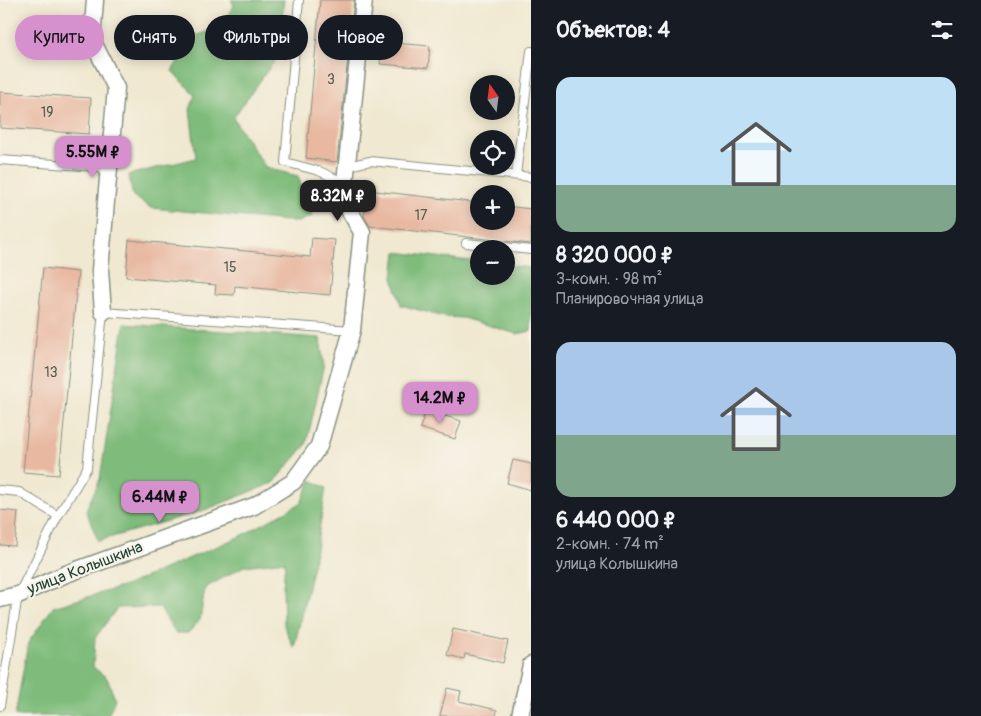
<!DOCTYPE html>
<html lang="ru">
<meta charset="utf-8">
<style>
:root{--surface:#171b24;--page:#20242c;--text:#f1f3f6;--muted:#9ea1a6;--accent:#d690ce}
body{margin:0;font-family:Pangolin,sans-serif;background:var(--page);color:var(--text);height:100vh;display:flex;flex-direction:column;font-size:19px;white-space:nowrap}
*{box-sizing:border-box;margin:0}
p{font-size:16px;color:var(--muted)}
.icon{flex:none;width:28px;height:28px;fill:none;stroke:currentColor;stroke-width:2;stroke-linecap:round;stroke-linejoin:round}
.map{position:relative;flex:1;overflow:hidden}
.drawer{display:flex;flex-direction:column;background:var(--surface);width:450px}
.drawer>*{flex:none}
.top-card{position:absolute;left:15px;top:15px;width:440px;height:45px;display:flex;gap:10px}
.needle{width:32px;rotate:346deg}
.fabs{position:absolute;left:470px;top:75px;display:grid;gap:10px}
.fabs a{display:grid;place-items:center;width:45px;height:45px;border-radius:50%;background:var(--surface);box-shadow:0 2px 12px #0003;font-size:25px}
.price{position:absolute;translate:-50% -42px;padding:0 11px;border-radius:10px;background:var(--accent);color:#111;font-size:16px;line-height:32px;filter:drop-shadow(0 1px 2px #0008)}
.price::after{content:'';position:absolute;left:50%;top:30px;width:15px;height:11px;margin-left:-8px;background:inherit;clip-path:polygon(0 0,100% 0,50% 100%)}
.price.selected{background:#222;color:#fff}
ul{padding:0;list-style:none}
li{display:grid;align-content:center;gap:10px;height:265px;padding:0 25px}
li span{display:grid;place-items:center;height:155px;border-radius:15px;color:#555}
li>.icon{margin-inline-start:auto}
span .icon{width:90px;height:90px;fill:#fffc;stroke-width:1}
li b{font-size:21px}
h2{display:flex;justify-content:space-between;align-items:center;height:60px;padding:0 25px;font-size:21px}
.tag{padding:0 18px;border-radius:22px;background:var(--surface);box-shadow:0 2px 12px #0003;font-size:18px;line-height:45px}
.tag.selected{background:var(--accent);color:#111}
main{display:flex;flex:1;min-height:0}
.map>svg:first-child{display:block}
.forest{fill:#7fbc7c;stroke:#4f7c58}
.building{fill:#e8b8a0}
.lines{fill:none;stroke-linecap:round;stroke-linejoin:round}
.service-casing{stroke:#889282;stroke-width:10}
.minor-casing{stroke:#889282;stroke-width:19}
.service{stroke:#fff;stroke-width:8}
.minor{stroke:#fff;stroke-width:16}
.labels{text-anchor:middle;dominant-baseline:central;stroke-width:4.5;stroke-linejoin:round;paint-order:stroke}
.number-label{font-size:14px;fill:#515c4f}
.street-label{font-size:16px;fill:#1f3d34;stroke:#f7f3e8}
</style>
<main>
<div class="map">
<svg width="531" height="716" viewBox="0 0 531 716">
<rect width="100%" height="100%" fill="#f7f3e8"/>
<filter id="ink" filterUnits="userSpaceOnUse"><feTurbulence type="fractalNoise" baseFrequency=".02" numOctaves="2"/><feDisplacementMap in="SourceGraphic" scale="10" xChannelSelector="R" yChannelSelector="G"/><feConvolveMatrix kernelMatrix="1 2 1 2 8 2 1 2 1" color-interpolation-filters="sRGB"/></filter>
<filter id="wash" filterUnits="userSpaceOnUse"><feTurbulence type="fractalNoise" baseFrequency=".0096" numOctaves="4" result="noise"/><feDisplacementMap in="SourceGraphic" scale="20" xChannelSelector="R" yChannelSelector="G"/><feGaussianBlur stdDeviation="1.12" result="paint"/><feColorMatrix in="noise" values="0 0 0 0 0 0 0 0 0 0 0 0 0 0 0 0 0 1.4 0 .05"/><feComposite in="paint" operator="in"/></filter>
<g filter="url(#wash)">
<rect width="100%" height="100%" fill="#f0e8d0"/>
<!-- forest -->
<g class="forest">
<path d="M231,0H284L278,56L233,118L266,168L298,176L312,216L298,222L151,208L133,196L128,175L196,158L190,110L195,95L172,71L193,37L221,27L234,5Z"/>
<path d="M396,252L479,262V276H506V265L531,268V331L517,334L463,318L444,317L401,305L393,278Z"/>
<path d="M124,324L320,338L324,366L306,445L273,483L202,511L98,541L86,510L100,479Z"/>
<path d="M311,480L326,488L314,561L294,648L284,626L283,588L285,561L244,566L205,588L200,620L188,633H176L159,607L117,608L95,638L93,667L107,678L115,699L108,716H15L28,643L53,607L125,586L243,535L301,503Z"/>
</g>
<g id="blocks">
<!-- building -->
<g class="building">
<path d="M320,0H354L337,162L306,158Z"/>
<path d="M382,42L430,46L428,68L380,64Z"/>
<path d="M0,92L91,98L89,134L0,128Z"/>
<path d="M367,190L479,203V221H506V206L531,209V244L370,226L364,216Z"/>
<path d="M312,238L335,240L330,295L235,286L234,295L215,294L216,285L126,277L129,240L310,257Z"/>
<path d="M43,268L78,272L59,475L23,472Z"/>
<path d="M426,410L461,421L455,439L420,428Z"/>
<path d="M513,460L531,464V490L507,483Z"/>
<path d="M0,510L18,512L15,546L0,545Z"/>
<path d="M453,629L508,641L503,663L465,654L464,659L447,655Z"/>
<path d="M447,688L461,691L459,701L497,710L496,716H440Z"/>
</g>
</g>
</g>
<g filter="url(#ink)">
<use href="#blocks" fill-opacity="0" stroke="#889282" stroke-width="1"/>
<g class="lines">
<defs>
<g id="service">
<path d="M299,0L285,162L319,171L345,183"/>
<path d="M0,160L110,168"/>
<path d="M348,166L370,161L531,177"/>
<path d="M516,175L531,51"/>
<path d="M466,243L531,250"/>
<path d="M0,490L19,492L58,516"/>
<path d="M0,706L18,595L58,516L87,468L103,312L352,330"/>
</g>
<g id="minor">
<path d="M95,0L92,40L116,88L100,270L103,312"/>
<path d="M0,599L18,595L66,574L254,506L293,482L319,446L352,330L362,232L348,208L345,183L364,0"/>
<path d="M520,716L531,665"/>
</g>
</defs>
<!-- service casing -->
<use href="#service" class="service-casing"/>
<!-- minor casing -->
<use href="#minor" class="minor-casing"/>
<!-- service -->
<use href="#service" class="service"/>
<!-- minor -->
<use href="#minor" class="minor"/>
</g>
</g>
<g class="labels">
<!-- number labels -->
<g class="number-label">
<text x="331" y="79">3</text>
<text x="47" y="112">19</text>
<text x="421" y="215">17</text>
<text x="230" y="267">15</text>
<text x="51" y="372">13</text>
</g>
<!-- street labels -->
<g class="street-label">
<text transform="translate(85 568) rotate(-21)">улица Колышкина</text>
</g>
</g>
</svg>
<div class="fabs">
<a><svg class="needle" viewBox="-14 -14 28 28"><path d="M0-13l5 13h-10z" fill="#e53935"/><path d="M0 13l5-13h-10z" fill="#9ea1a6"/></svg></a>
<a><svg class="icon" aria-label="locate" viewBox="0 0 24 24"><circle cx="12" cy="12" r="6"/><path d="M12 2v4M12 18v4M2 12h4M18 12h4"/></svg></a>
<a>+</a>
<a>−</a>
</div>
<b class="price" style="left:93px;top:178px">5.55M ₽</b>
<b class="price selected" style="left:338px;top:222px">8.32M ₽</b>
<b class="price" style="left:440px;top:424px">14.2M ₽</b>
<b class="price" style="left:160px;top:523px">6.44M ₽</b>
<div class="top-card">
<a class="tag selected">Купить</a>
<a class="tag">Снять</a>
<a class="tag">Фильтры</a>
<a class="tag">Новое</a>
</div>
</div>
<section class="drawer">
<h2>Объектов: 4<svg class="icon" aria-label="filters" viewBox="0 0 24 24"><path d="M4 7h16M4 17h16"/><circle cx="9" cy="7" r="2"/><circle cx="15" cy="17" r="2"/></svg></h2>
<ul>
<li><span style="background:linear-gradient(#bfe0f5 70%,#7fa58c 0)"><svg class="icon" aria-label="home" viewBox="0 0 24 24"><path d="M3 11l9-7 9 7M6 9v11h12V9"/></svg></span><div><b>8 320 000 ₽</b><p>3-комн. · 98 m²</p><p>Планировочная улица</p></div></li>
<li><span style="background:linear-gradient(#a9c7e8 60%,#7fa58c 0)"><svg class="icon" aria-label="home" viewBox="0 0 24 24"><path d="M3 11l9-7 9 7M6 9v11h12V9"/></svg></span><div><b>6 440 000 ₽</b><p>2-комн. · 74 m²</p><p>улица Колышкина</p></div></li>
</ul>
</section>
</main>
